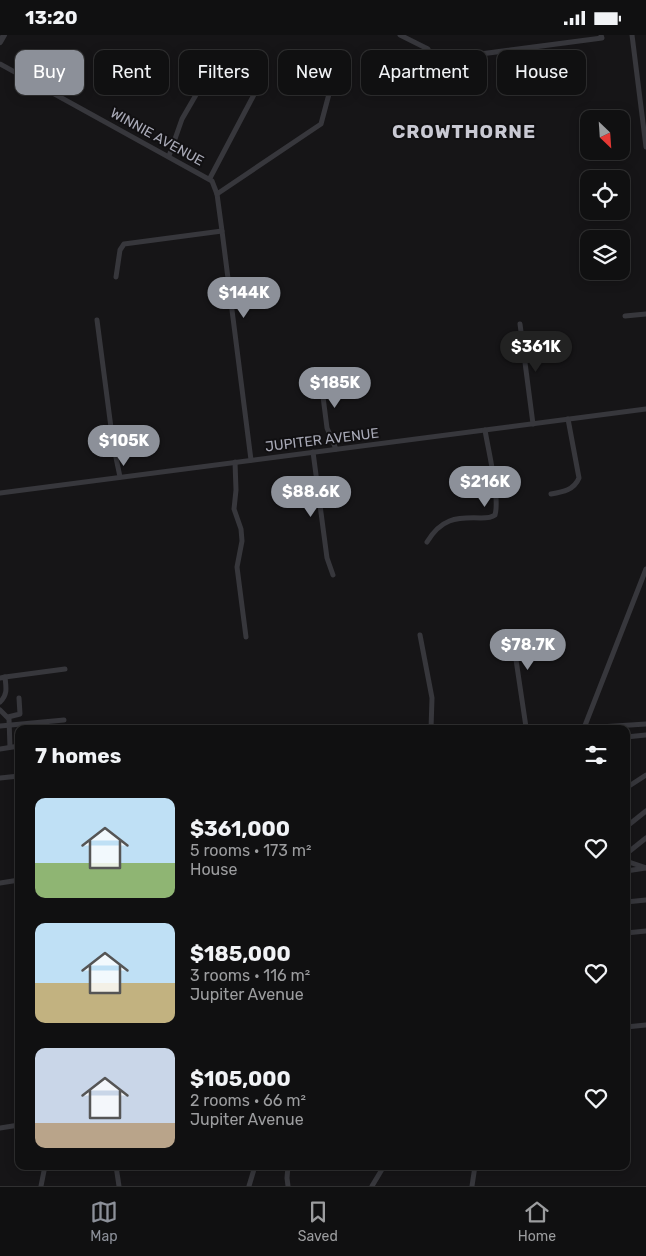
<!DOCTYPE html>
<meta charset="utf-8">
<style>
:root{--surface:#101011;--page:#1e1e1f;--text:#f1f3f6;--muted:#9c9d9f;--line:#303031;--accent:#8c9099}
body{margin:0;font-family:Rubik,sans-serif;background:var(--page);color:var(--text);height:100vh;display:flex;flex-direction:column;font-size:19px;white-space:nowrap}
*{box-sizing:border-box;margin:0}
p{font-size:16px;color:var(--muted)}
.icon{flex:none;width:28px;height:28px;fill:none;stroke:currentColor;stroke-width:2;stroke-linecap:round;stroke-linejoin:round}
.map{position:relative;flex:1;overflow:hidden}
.sheet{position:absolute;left:15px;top:690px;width:615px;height:445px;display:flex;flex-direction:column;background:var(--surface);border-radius:10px;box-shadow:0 2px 12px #0003,0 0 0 1px var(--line)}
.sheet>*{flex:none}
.top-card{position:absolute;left:15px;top:15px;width:616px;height:45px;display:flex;gap:10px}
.needle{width:32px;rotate:155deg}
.controls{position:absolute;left:580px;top:75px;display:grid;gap:10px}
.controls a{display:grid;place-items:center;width:50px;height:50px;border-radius:10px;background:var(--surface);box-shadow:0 2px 12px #0003,0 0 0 1px var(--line);font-size:25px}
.price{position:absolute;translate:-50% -42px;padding:0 11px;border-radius:18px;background:var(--accent);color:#fff;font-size:16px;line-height:32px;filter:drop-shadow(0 1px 2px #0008)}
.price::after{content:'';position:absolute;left:50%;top:30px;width:15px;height:11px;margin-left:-8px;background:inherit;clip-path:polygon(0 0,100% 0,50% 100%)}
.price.selected{background:#222;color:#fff}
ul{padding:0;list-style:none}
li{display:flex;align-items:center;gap:15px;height:125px;padding:0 20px}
li span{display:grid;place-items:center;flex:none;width:140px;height:100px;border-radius:10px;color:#555}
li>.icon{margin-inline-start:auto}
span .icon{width:60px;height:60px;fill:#fffc;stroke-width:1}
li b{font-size:21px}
h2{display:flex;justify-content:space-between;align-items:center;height:60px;padding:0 20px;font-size:21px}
.pill{padding:0 18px;border-radius:10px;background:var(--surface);box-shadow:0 2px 12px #0003,0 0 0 1px var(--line);font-size:18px;line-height:45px}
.pill.selected{background:var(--accent);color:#fff}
.status{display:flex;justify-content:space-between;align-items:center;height:35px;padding:0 25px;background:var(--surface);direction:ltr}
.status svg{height:14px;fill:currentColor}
.tab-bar{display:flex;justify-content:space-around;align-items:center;height:70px;border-top:1px solid var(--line);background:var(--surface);font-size:14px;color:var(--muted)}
.tab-bar a{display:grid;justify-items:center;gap:2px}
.tab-bar .selected{color:var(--accent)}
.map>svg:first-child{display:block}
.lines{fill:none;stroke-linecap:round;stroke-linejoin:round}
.minor{stroke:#37373c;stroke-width:5}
.tertiary{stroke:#37373c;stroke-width:6}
.labels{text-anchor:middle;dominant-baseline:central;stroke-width:4;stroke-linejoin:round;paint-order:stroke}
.street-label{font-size:14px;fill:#a8a9b6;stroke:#111012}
.district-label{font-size:19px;font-weight:bold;letter-spacing:1px;fill:#c9c9d3;stroke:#111012}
</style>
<div class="status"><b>13:20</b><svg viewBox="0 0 49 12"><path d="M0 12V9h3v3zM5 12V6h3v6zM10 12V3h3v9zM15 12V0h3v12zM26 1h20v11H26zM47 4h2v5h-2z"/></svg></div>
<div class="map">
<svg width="646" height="1151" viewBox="0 0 646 1151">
<rect width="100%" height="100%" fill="#161517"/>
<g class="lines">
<!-- minor -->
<g class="minor">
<path d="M400,0L428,14L430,21L435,25L602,3L601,0"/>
<path d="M632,0L646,112"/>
<path d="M0,29L212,146L217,159L222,196L251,425"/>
<path d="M169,121L182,84L204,46"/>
<path d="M210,143L258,52"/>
<path d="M217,159L321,89L329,59V39"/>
<path d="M116,242L120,215L124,209L222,196"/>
<path d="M625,281L646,279"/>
<path d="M97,285L113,408L120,442"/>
<path d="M520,289L533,389"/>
<path d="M320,338L327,393L336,414"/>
<path d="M313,417L327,523L333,540"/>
<path d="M235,427L236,455L234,474L241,494L242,506L237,532L246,602"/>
<path d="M0,458L646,374"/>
<path d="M551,459C563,457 574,455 579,443L568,384"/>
<path d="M427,507C441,484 455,482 481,483C486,483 491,483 495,480C500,463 488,414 485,395"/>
<path d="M420,600L432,663L431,694"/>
<path d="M497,604L509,610L515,618L526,692"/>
<path d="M5,642L65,634"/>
<path d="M0,643L5,642C6,652 8,660 0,667"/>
<path d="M0,675L9,684L10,712"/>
<path d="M8,682L20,679L19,663"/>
<path d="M0,691L64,685"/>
<path d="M584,693L646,534"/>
<path d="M507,694L529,692L584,693L646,689"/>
<path d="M626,702L646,700"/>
<path d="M0,714L19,711"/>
<path d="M0,743L19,741"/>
<path d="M626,753L646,740"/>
<path d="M626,792L646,776"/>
<path d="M626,819L646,803"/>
<path d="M626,826L646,833"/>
<path d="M626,836L646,833"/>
<path d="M0,848L19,845"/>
<path d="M626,867L646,865"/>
<path d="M626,898L646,896"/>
<path d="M626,992L646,990"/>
<path d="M0,1093L19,1090"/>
<path d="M116,1131L119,1151"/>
<path d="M41,1151L45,1131"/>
<path d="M249,1151L255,1131"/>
<path d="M288,1151L287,1143L288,1131"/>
<path d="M372,1151L384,1131"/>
<path d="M472,1151L475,1131"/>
</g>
<!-- tertiary -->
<path class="tertiary" d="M0,7L4,0"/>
</g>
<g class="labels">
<!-- street labels -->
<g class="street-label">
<text transform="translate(157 102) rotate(29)">WINNIE AVENUE</text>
<text transform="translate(322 405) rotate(-7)">JUPITER AVENUE</text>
</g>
<!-- district labels -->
<g class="district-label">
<text x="464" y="96">CROWTHORNE</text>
</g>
</g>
</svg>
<div class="controls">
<a><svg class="needle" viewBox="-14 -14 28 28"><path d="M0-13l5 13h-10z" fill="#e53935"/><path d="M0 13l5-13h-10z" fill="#9c9d9f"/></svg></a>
<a><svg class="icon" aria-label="locate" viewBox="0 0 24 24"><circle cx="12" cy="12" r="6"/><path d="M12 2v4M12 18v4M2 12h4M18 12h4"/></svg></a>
<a><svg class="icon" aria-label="layers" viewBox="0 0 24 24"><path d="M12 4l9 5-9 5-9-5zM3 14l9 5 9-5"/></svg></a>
</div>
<b class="price" style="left:244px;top:284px">$144K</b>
<b class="price selected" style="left:536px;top:338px">$361K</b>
<b class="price" style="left:335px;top:374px">$185K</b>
<b class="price" style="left:124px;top:432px">$105K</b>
<b class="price" style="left:485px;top:473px">$216K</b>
<b class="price" style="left:311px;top:483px">$88.6K</b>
<b class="price" style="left:528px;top:636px">$78.7K</b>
<div class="top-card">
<a class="pill selected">Buy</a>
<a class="pill">Rent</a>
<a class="pill">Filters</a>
<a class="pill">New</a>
<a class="pill">Apartment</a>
<a class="pill">House</a>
</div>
<section class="sheet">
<h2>7 homes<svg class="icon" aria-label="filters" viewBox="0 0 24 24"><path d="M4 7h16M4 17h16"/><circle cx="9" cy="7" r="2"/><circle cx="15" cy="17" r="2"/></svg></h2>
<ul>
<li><span style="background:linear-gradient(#bfe0f5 65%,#8fb573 0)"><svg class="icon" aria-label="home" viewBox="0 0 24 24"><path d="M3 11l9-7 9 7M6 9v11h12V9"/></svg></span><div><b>$361,000</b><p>5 rooms · 173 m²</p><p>House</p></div><svg class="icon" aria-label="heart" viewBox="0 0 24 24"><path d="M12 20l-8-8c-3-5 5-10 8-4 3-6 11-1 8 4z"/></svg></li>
<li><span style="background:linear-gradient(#bfe0f5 60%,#c2b280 0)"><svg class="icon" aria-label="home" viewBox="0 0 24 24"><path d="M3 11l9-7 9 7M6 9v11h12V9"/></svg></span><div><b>$185,000</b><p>3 rooms · 116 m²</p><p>Jupiter Avenue</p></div><svg class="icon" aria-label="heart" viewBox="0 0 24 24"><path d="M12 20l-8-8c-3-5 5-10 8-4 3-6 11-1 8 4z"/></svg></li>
<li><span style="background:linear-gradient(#c9d6e8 75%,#b9a48a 0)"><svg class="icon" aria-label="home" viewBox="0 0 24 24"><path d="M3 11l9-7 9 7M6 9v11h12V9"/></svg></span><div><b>$105,000</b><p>2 rooms · 66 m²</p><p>Jupiter Avenue</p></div><svg class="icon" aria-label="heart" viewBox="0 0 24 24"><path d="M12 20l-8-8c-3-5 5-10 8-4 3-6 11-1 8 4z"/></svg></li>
</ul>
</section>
</div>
<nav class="tab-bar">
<a class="selected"><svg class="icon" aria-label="map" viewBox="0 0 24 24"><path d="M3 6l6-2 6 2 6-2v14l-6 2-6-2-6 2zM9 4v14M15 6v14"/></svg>Map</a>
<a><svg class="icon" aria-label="saved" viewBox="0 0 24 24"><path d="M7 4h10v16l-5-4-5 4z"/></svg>Saved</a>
<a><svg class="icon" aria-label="home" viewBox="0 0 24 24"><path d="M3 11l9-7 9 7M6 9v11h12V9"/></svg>Home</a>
</nav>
